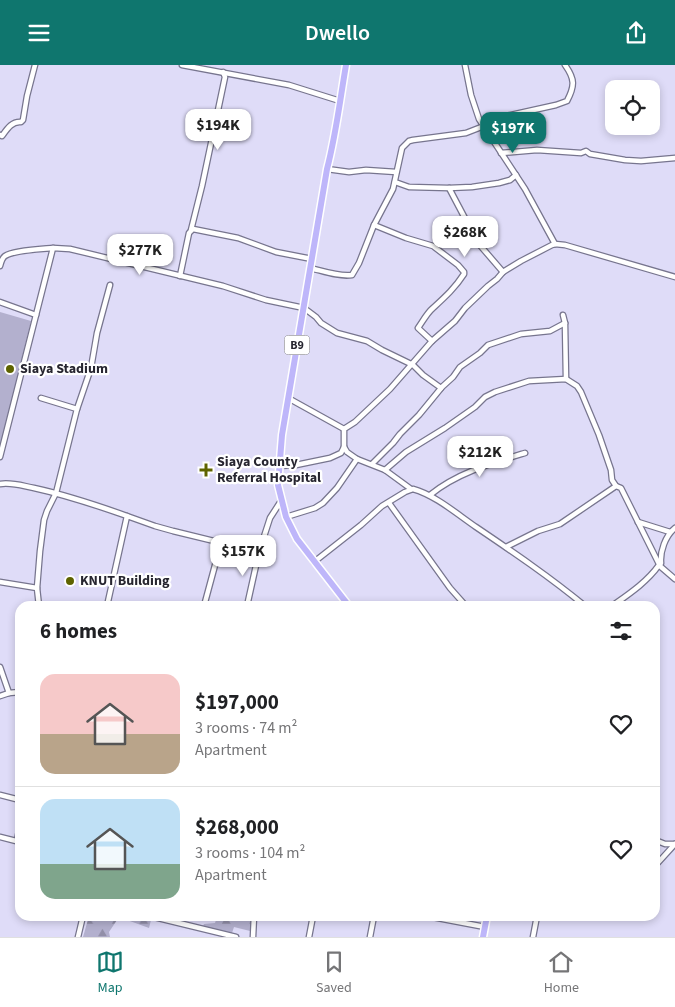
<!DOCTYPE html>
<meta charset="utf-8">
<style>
:root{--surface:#fff;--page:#f2f2f2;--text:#202124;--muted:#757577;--line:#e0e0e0;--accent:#0f766e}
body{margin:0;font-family:"Source Sans 3",sans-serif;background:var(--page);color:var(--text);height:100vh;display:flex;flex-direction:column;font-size:19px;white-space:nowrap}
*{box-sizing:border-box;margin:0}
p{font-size:16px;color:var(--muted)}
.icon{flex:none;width:28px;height:28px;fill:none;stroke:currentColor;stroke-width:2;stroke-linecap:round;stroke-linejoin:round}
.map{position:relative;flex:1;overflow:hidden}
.panel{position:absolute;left:15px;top:536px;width:645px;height:320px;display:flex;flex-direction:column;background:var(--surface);border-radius:15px;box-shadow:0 2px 8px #0003}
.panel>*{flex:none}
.tools{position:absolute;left:605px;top:15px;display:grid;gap:10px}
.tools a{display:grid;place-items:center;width:55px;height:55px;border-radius:10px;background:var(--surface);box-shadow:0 2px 8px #0003;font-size:25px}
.price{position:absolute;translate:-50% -42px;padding:0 11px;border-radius:10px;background:#fff;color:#222;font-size:16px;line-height:32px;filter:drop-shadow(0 1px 2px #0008)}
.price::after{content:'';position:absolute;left:50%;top:30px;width:15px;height:11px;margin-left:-8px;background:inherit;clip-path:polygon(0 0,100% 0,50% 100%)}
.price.active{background:var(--accent);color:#fff}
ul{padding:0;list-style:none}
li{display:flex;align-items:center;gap:15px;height:125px;padding:0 25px}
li+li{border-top:1px solid var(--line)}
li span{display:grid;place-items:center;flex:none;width:140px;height:100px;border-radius:15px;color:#555}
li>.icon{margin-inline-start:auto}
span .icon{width:60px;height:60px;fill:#fffc;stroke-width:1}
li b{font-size:21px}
h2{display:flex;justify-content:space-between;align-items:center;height:60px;padding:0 25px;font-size:21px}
header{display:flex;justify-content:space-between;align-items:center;height:65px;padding:0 25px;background:var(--accent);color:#fff;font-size:22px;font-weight:600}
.menu{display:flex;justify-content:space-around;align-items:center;height:70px;border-top:1px solid var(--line);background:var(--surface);font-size:14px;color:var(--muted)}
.menu a{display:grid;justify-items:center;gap:2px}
.menu .active{color:var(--accent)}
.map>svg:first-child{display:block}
.forest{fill:url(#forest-firs)}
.park{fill:#b3b0ce}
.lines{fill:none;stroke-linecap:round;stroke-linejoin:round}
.minor-casing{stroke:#77758e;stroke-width:7}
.highway-casing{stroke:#fff;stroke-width:9}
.minor{stroke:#fff;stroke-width:4.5}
.highway{stroke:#beb6fa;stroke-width:6}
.poi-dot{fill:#5e6300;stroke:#fff;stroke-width:2}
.labels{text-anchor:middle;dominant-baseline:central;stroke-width:4.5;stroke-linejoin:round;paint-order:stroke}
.shield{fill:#fff;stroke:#68676e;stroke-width:1}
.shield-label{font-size:12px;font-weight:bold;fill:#272630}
.poi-label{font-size:14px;font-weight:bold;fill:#272630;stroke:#fff;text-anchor:start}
</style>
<header><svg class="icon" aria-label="menu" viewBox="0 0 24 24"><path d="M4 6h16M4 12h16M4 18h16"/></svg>Dwello<svg class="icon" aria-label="share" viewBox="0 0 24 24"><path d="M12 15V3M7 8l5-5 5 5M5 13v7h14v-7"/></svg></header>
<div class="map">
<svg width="675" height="872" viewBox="0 0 675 872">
<defs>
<pattern id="forest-firs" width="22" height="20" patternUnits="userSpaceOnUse" patternTransform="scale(1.25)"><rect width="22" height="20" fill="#b3b0ce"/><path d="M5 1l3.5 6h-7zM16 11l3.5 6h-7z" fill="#928fa8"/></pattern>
</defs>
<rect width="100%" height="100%" fill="#dfdcf8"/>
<!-- forest -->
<g class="forest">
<path d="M89,851H152L149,863L127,855H117L109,867L110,872H83Z"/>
<path d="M222,851H252L250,866L234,862L232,868L203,861L204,859L215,858L217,852L222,853Z"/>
</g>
<!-- park -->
<path class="park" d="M0,247L31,256L8,351L0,392Z"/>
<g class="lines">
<defs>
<g id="minor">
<path d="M182,0L289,20L340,36"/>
<path d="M465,0L471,30L479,54L525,124L555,179"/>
<path d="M482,58L497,53L556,40L567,36C575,21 575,14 565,0"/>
<path d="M0,70L2,71C7,64 12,56 21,57L23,55L27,31L35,0"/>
<path d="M501,88L537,85L581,88L586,86L590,89L625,95L641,96L675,93"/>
<path d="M327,104L349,107L366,105L396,107"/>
<path d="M395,117L409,122L449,123L472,122L499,118L510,115L516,110"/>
<path d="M449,123L478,178L503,207"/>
<path d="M374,160L406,173L433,181L458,200L464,207V209C455,223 445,232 433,243C427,248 423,256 418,263L432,276"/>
<path d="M191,165L202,121L225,12L223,7"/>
<path d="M0,201C1,197 2,193 5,191C14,185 42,184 53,183"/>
<path d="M310,203C323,206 339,212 352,210L359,198L374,160L393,124L402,83L409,76L413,75L466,68L484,61"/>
<path d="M180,211L189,168L193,164L238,173L276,187L312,194"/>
<path d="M0,237L36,250"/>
<path d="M563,250L565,258L566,314"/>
<path d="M288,333L344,364"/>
<path d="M77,344L91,303L97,268L110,220"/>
<path d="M0,392L53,183L70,184L223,221L266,235L304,243L316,252L321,258L337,268L367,276L382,285L413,300L423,310L441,323"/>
<path d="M372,399L393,378L400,369L419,350L442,322L453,312L460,302L480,288L488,280L521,269L550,266L565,258"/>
<path d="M278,401L296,400L330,393L341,388L344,382"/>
<path d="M385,405L406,387L445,363L475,342L485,332L495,327L529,316L566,314L577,321L581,327L599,370L611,405L612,415L616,421L621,423L658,497L661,502L675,514"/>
<path d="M0,419C12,417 23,421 34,423C66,430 96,440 127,451"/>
<path d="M411,424L385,405L357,394L347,387L344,382V364L355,357L390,324L432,276L455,256L465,243L488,221L497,214L503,207L521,196L552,180L555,179L565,180L675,212"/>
<path d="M430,430C457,408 492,398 525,388"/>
<path d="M389,438L450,523L466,541"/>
<path d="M286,452L315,443L323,438L337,423L357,394"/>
<path d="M638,457L670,467"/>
<path d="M506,482L538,466L560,459L616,421"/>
<path d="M314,497L361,460L382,441L405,427L413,424C435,430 457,449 476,462C513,487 550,512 585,541"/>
<path d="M661,498C660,487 665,471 675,463"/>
<path d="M0,517L37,523L39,541"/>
<path d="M37,523L40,486L44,455L47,446L56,428L77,344L41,333"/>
<path d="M107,541L127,451L155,461L173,466L259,487L270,453L281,436"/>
<path d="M204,541L221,478"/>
<path d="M247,541L259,487"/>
<path d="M612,541C629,529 647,517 659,500"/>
<path d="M0,602L9,628"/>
<path d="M0,631L9,628L20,627"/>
<path d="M0,730L20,735"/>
<path d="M0,772L20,777"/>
<path d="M655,775L665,779H675"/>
<path d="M17,776L20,760"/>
<path d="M655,801L675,779"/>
<path d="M427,851L485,862"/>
<path d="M604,851H609"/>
<path d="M154,852L236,872"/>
<path d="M78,872L83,851"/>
<path d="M253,872L254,851"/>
<path d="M309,872L313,851"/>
<path d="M370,872L374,851"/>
<path d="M533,872L537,851"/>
</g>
<g id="highway">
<path d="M346,0C340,35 336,70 327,104L282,370L278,420L286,452L297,474L349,541"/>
<path d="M483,872L487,851"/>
</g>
</defs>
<!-- minor casing -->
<use href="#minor" class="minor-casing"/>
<!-- highway casing -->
<use href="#highway" class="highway-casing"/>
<!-- minor -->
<use href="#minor" class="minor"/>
<!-- highway -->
<use href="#highway" class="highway"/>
</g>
<!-- markers -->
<g class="poi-dot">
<circle cx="10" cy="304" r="5"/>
<path d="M203.5 397.5h5v5h5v5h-5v5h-5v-5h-5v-5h5z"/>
<circle cx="70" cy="516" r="5"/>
</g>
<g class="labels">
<!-- shield labels -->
<rect class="shield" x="284.5" y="270.5" width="25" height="19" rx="4"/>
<g class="shield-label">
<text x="297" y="280">B9</text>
</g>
<!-- poi labels -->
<g class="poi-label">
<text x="20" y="304">Siaya Stadium</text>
<text x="217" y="397">Siaya County<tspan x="217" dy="16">Referral Hospital</tspan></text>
<text x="80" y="516">KNUT Building</text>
</g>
</g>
</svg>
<div class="tools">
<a><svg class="icon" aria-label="locate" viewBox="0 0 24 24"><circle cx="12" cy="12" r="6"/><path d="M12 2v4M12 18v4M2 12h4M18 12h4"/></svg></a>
</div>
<b class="price" style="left:218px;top:86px">$194K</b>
<b class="price active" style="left:513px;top:89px">$197K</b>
<b class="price" style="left:465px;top:193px">$268K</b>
<b class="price" style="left:140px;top:211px">$277K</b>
<b class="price" style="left:480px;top:413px">$212K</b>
<b class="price" style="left:243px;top:512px">$157K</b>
<section class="panel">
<h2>6 homes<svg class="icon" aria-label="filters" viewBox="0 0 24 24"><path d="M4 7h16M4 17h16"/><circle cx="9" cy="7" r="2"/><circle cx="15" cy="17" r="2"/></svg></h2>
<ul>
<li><span style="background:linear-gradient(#f6c9c9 60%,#b9a48a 0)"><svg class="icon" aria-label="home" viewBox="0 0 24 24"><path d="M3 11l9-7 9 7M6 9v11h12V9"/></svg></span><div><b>$197,000</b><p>3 rooms · 74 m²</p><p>Apartment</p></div><svg class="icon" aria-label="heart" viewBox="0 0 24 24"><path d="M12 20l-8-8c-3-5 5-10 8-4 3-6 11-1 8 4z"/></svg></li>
<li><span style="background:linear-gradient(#bfe0f5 65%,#7fa58c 0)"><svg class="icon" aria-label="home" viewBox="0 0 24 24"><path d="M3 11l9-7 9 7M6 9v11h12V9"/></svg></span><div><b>$268,000</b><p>3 rooms · 104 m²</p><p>Apartment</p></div><svg class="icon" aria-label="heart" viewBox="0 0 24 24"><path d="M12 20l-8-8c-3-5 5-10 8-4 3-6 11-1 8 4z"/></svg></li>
</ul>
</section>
</div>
<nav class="menu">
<a class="active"><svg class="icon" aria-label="map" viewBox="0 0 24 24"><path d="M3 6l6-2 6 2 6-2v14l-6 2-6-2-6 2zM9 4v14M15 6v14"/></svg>Map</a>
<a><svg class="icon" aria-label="saved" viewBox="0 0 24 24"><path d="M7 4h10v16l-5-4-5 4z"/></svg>Saved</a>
<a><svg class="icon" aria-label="home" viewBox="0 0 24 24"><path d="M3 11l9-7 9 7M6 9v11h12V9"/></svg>Home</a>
</nav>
